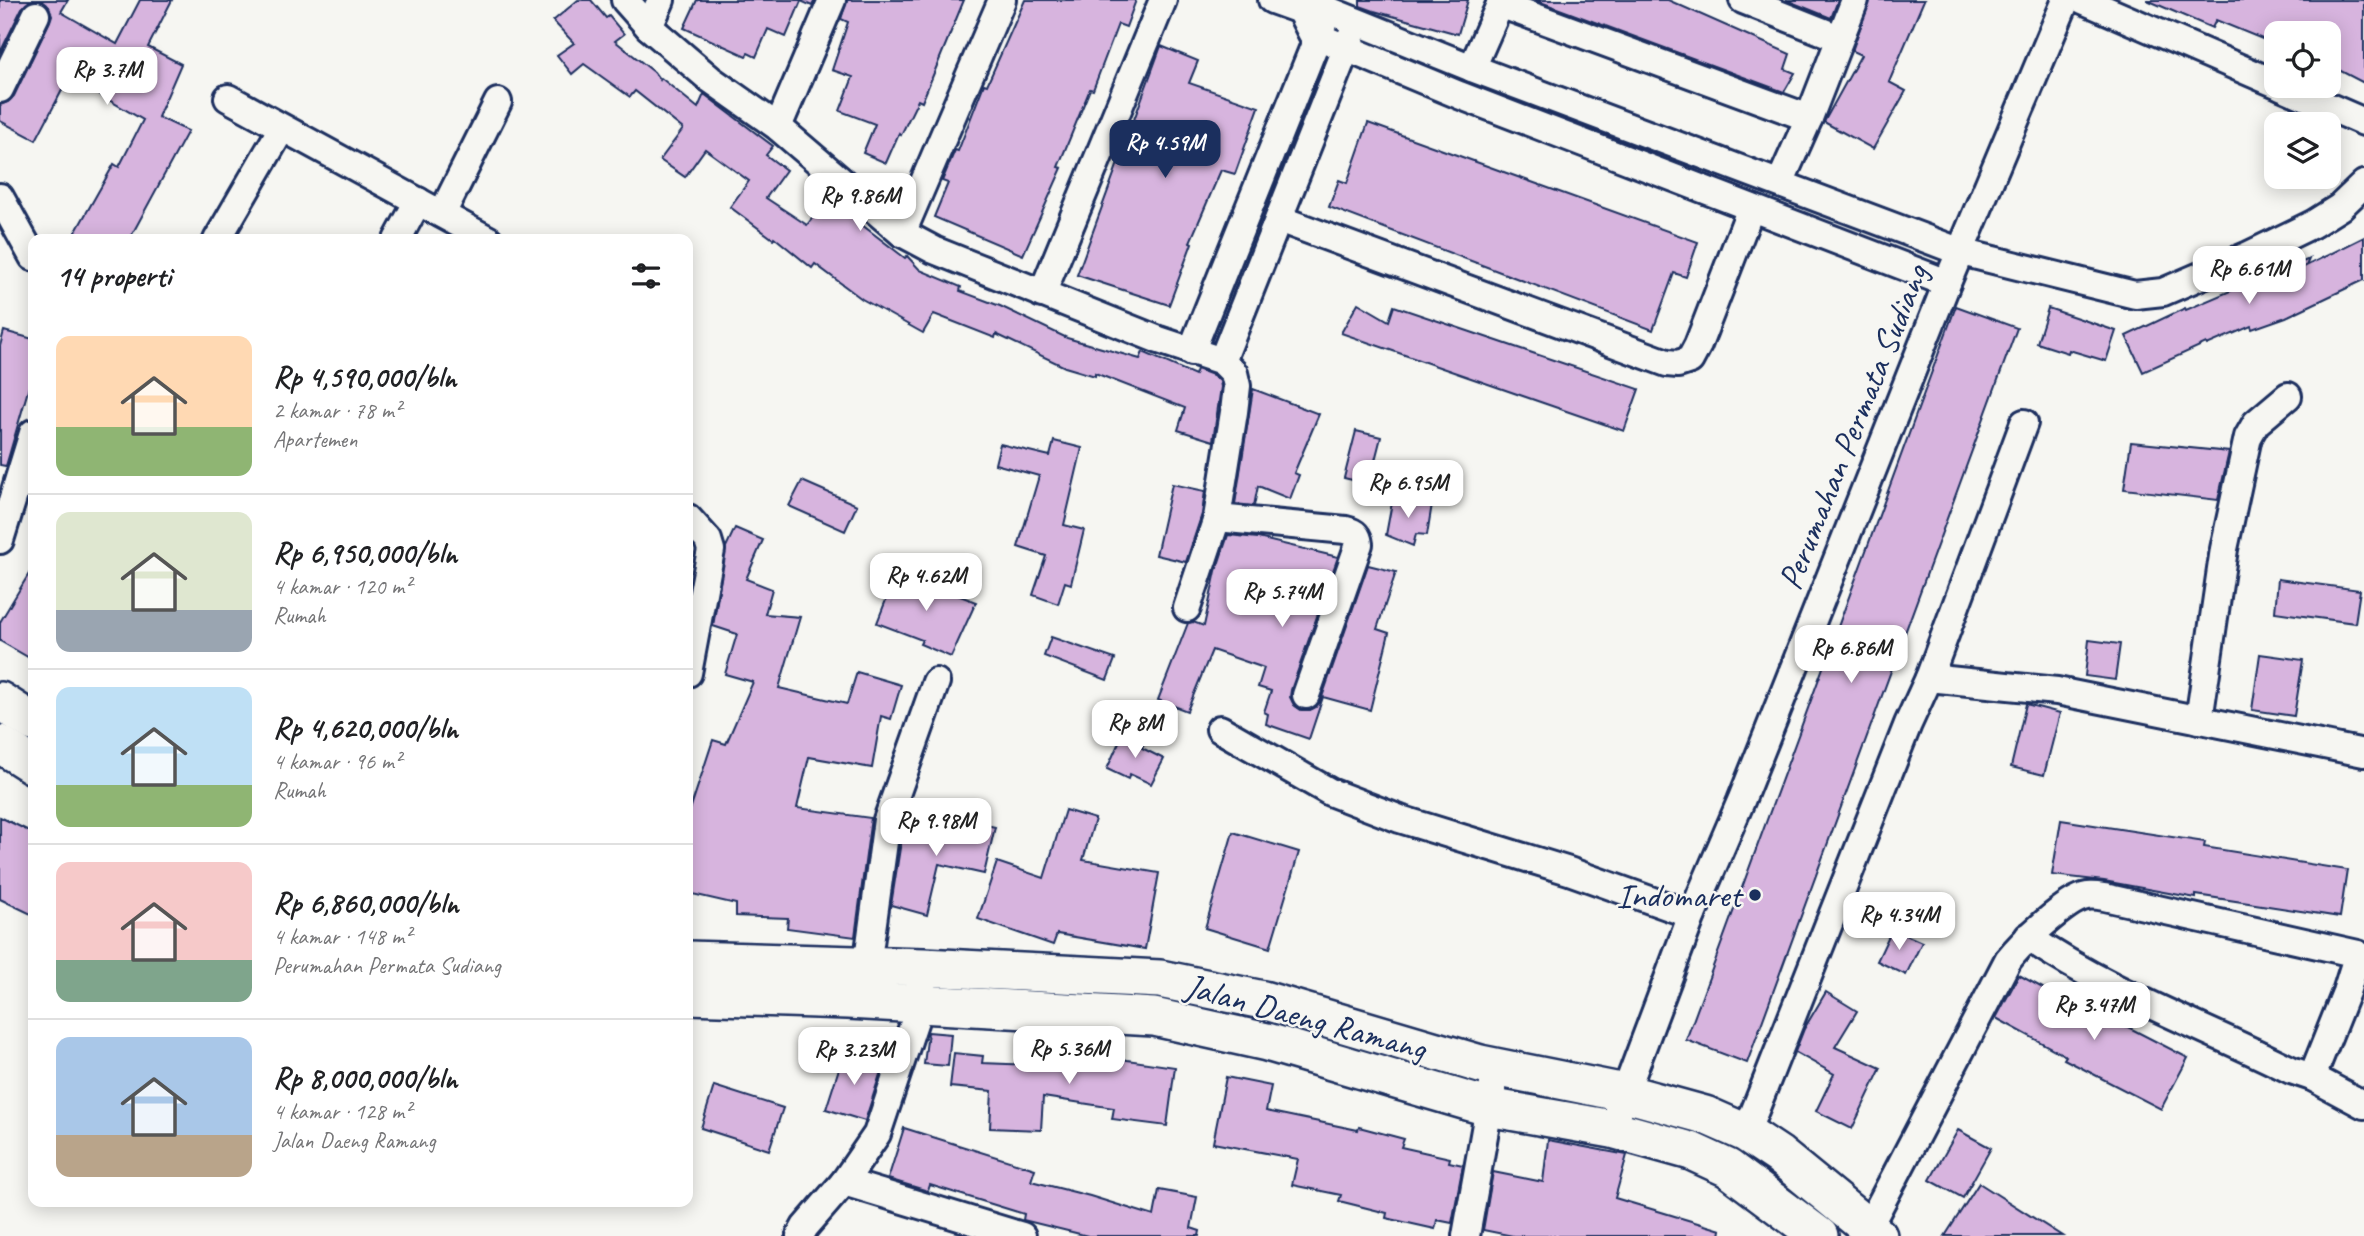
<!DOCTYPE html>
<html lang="id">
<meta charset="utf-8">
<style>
:root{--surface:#fff;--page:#f2f2f2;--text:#202124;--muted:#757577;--line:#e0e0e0;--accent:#1b2f5e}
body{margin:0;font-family:Caveat,sans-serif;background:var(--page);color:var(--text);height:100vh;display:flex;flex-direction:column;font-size:26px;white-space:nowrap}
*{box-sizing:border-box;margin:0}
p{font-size:23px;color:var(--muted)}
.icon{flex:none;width:38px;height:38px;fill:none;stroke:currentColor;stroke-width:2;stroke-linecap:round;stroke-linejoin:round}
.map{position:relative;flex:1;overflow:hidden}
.drawer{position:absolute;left:28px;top:234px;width:665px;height:973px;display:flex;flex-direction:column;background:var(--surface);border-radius:14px;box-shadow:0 4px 18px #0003}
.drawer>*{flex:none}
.tools{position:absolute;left:2264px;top:21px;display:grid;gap:14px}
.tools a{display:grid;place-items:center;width:77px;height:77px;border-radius:14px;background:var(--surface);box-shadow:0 4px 18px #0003;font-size:35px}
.price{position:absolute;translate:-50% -60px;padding:0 16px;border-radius:14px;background:#fff;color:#222;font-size:23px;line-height:46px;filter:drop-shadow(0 2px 4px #0008)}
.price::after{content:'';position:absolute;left:50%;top:42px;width:21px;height:16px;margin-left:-10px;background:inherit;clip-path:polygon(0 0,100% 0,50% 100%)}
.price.selected{background:var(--accent);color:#fff}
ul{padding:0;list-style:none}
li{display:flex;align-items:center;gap:21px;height:175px;padding:0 28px}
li+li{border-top:2px solid var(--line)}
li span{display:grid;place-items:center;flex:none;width:196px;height:140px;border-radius:14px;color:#555}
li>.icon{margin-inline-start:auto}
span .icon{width:84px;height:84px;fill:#fffc;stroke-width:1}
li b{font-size:30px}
h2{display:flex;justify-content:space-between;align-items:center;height:84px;padding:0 28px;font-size:30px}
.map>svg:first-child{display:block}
.building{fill:#d7b4de;stroke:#1b2f5e;stroke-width:2}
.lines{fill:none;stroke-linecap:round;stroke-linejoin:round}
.minor-casing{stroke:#1b2f5e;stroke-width:32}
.secondary-casing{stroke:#1b2f5e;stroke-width:42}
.minor{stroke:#f6f6f2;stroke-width:26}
.secondary{stroke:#f6f6f2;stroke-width:37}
.poi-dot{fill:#1b2f5e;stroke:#f6f6f2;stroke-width:2.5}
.labels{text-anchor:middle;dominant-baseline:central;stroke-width:5;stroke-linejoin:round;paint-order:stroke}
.street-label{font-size:35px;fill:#1b2f5e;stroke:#f6f6f2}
.poi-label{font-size:35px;fill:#1b2f5e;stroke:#f6f6f2;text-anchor:end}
</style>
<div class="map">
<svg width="2364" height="1236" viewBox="0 0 2364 1236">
<rect width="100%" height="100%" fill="#f6f6f2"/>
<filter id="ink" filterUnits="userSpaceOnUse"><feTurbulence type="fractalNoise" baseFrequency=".0143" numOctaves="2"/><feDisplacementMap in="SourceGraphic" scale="14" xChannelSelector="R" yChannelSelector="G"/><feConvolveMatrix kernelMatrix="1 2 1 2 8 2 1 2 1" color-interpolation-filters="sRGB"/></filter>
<g filter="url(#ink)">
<!-- building -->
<g class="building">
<path d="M0,0H33L22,8L0,53Z"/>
<path d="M39,0H68L61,12L117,44L140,0H172L148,47L181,64L158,117L188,131L129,240H71L114,164L119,167L143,120L69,77L36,140L0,121V105L8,102L14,96L50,21L52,15L49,7Z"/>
<path d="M578,0H591L606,18L609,16L624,34L615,41L654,72L660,80L661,78L698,108L704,94L773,146L766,155L786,170L766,198L807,225L832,194L856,214L853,218L905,258L907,256L920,270L961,287L960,291L1000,306L1067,338L1140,359L1143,352L1195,375L1197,369L1213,375L1220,381L1221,387L1213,441L1178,430L1185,408L1095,373V376L1065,367L996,334L995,338L934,314L923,333L862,299L815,264L812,268L774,237L773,239L730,207L749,181L705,149L685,177L660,160L683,129L635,91L630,97L584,64L572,74L557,55L574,43L553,21Z"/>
<path d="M697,0H815L812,6L801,1L786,37L768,29L756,57L748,53L746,56L684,28Z"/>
<path d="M847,0H964L922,102L918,100L901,135L899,133L886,163L863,153L875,124L840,111L853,77L832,70L848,22L841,19Z"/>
<path d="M1025,0H1136L1126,27L1118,24L1093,90L1090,89L1058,167L1062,168L1023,255L934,217L948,183L942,181L955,150L958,151L984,84L987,85Z"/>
<path d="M1360,0H1468L1458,34L1374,11L1360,6Z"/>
<path d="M1535,0H1668L1790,54L1785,69L1795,73L1784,92Z"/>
<path d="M1786,0H1838L1831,18Z"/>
<path d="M1870,0H1924L1889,82L1906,91L1873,149L1824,122L1861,55L1852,51Z"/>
<path d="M2147,0H2364V83L2329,65V33H2277V45L2216,20L2212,28Z"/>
<path d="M1161,46L1198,61L1189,83L1259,107L1235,174L1221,170L1190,242L1192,243L1169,305L1077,275Z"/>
<path d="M1368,123L1698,242L1686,277L1674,273L1653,330L1329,207L1339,180L1347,183Z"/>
<path d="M2364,237V280L2286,317L2252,329L2251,326L2207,345L2206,343L2143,372L2126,336L2185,308L2186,310L2251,282L2252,285L2309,259L2306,266Z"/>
<path d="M1358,303L1389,321L1394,306L1639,389L1624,431L1341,333Z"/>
<path d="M1956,306L2017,328L1747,1063L1686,1040Z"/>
<path d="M2048,308L2116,331L2106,361L2069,350L2068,353L2037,343Z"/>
<path d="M4,331L33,339V373L6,466L0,465V346Z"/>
<path d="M1253,389L1319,414L1294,473L1299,475L1290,499L1258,486L1254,506L1235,504Z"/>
<path d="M1356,431L1381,437L1369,484L1344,478Z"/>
<path d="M1054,441L1082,448L1064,525L1084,530L1071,584L1065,582L1058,604L1033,595L1046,556L1018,547L1039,476L995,464L1000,444L1050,456Z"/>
<path d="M2131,442L2229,452L2218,500L2124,489Z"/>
<path d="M802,481L857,505L845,531L789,506Z"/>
<path d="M1172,484L1205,491L1202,514L1186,562L1156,555Z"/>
<path d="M1393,497L1432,504L1427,535L1416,534L1413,546L1386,535Z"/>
<path d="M735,528L763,540L746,579L772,589L765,614L800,617L779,688L847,704L857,672L901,685L891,719L881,716L872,768L809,757L797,808L871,818L855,937L787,928L788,918L736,916V904L688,893V816L713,740L726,744L753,682L725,674L737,634L713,626L726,547Z"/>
<path d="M1228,535L1258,538L1338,557L1291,690L1290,697L1294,705L1301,710H1310L1316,707L1321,700L1368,565L1396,572L1377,629L1389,633L1370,710L1323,697L1309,739L1266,724L1268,714L1264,712L1271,691L1258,687L1264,668L1212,650L1187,711L1158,700L1188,623L1193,622L1204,626L1216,571Z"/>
<path d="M33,567V660L0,641V622Z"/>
<path d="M897,572L976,602L951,657L920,644L922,640L877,623Z"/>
<path d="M2278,579L2360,590L2355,623L2275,612Z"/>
<path d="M1051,637L1115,659L1107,680L1044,656Z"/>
<path d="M2089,640L2120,644L2115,680L2085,676Z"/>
<path d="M2260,654L2303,660L2294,716L2252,710Z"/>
<path d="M2026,704L2060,713L2044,775L2011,767Z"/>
<path d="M1123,733L1144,743L1142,748L1164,759L1151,784L1130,774L1128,779L1107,769Z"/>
<path d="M1065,810L1095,819L1083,860L1159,873L1145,949L1057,934L1053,945L978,919L997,862L1044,878Z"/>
<path d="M905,816L962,831L965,820L995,827L984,874L939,864L927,915L891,905Z"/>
<path d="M0,817L33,833V915L0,899Z"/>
<path d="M2061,820L2205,842L2204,847L2347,870L2340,917L2196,895V898L2104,881L2052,875Z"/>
<path d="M1233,832L1299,852L1270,948L1205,928Z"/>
<path d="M1892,929L1922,942L1906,975L1877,961Z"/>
<path d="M2019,975L2088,1013L2091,1008L2188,1058L2161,1109L2064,1059L2066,1056L1996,1018Z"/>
<path d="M1826,992L1857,1011L1835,1047L1881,1068L1852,1129L1816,1111L1834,1074L1795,1052L1804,1029Z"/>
<path d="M928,1032L951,1034L948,1066L924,1064Z"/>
<path d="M1060,1040L1122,1050L1120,1059L1175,1067L1167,1126L1112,1119L1114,1108L1043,1097L1041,1130L990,1128L992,1091L950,1087L954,1053L983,1056L982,1063L1056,1066Z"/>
<path d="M844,1053L883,1065L865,1121L826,1109Z"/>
<path d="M1226,1077L1271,1086L1266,1111L1358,1130L1359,1127L1404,1139L1401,1147L1450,1158L1449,1162L1463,1165L1452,1223L1437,1220L1435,1229L1386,1218L1387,1213L1339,1201L1341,1195L1292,1185L1298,1159L1213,1143Z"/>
<path d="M714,1086L783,1108L769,1150L701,1128Z"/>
<path d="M904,1128L1035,1169L1031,1181L1090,1196L1154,1216L1159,1190L1197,1197L1191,1228L1200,1231L1199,1236H1088L1023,1220L1024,1214L930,1185L928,1191L888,1179Z"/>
<path d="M1958,1130L1991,1148L1963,1198L1930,1180Z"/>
<path d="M1548,1140L1627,1155L1615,1198L1721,1230L1720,1236H1513L1483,1230L1493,1172L1543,1182Z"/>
<path d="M1979,1183L2062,1236H1945Z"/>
</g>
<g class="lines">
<defs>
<g id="minor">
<path d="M625,0L649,27L710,79L778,127L902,233L934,250L1159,340L1222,361L1234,373L1237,386L1234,412L1217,518L1187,608"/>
<path d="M1272,0L1300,10L1321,8L1328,10L1472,68L1961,252L2135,295L2163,292L2249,255L2313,224L2340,207L2364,184"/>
<path d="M1743,0L1839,38"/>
<path d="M2083,0L2277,84"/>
<path d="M1500,4L1809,118"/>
<path d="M1300,10L1312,34L1346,48L1459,95L1947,283"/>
<path d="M649,27L661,0"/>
<path d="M1472,68L1502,0"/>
<path d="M2281,86L2364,122"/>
<path d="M0,89L36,15"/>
<path d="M228,98L489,240"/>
<path d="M778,127L832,0"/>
<path d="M1780,183L1809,118L1855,0"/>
<path d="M0,197L33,257"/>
<path d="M442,214L498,102"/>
<path d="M1279,219L1667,363L1678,364L1690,360L1698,345L1751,208"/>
<path d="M902,233L1002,0"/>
<path d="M217,240L282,128"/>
<path d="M397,240L418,201"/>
<path d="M1042,294L1163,0"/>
<path d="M1191,352L1325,19"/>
<path d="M1222,361L1352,34"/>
<path d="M688,518L708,540L711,550L688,673"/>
<path d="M1217,518L1346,530C1355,532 1358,535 1359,544L1306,695"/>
<path d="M0,540L33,433"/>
<path d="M1929,678L2057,691L2364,753"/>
<path d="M2199,720L2224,549L2248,437L2256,423L2288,396"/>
<path d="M1220,729L1330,792L1400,819L1569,871L1692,915"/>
<path d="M2028,937C2108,992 2205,1027 2291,1070L2312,1077L2364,1105"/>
<path d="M867,966L887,820L936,682"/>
<path d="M1619,1109L1692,915L1741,801L1947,283L2066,0"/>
<path d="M1746,1133L1908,724L1929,678L2024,423"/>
<path d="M844,1182L1022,1236"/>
<path d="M1868,1228L2008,960C2021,943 2067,899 2087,896C2092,895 2098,896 2104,897L2358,954L2346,992L2312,1077"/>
<path d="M800,1236L805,1227L844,1182L877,1134L920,1005L922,987"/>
<path d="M1466,1236L1496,1068"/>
</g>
<g id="secondary">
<path d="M0,701L33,722"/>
<path d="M0,744L33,765"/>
<path d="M688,960L924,967L1160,979L1263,1000L1480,1064L1625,1093L1705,1115L1746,1133L1779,1155L1878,1236"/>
<path d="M688,995L848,1000L1154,1017L1267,1042L1488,1107L1612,1129L1691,1151L1728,1168L1819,1236"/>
</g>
</defs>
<!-- minor casing -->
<use href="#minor" class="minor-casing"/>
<!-- secondary casing -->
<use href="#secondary" class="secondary-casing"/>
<!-- minor -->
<use href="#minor" class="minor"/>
<!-- secondary -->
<use href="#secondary" class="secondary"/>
</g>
</g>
<!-- markers -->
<circle class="poi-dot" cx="1755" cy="895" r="7"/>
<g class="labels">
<!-- street labels -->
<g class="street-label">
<text transform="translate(1853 427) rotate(-68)">Perumahan Permata Sudiang</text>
<text transform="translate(1306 1017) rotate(15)">Jalan Daeng Ramang</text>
</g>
<!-- poi labels -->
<g class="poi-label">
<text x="1741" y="895">Indomaret</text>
</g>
</g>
</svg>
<div class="tools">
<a><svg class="icon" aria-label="locate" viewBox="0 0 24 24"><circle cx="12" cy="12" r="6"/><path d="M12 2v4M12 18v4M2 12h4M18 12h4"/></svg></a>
<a><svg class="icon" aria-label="layers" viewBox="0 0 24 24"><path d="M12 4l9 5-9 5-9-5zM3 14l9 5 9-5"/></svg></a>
</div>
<b class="price" style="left:107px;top:107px">Rp 3.7M</b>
<b class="price selected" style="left:1165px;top:180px">Rp 4.59M</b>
<b class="price" style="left:860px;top:233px">Rp 9.86M</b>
<b class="price" style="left:2249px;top:306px">Rp 6.61M</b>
<b class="price" style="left:1408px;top:520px">Rp 6.95M</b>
<b class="price" style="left:926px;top:613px">Rp 4.62M</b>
<b class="price" style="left:1282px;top:629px">Rp 5.74M</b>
<b class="price" style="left:1851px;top:685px">Rp 6.86M</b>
<b class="price" style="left:1135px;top:760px">Rp 8M</b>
<b class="price" style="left:936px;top:858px">Rp 9.98M</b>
<b class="price" style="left:1899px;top:952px">Rp 4.34M</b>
<b class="price" style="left:2094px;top:1042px">Rp 3.47M</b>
<b class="price" style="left:1069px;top:1086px">Rp 5.36M</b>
<b class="price" style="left:854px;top:1087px">Rp 3.23M</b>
<section class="drawer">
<h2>14 properti<svg class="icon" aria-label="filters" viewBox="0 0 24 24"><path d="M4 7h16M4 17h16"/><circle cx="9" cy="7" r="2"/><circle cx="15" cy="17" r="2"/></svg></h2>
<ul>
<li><span style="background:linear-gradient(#ffd9b3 65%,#8fb573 0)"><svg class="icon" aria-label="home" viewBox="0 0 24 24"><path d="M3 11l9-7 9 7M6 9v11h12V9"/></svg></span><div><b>Rp 4,590,000/bln</b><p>2 kamar · 78 m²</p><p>Apartemen</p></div></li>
<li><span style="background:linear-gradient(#dfe7d0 70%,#9aa5b1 0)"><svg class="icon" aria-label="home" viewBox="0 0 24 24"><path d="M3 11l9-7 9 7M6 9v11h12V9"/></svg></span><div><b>Rp 6,950,000/bln</b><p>4 kamar · 120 m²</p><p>Rumah</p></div></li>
<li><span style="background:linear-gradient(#bfe0f5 70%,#8fb573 0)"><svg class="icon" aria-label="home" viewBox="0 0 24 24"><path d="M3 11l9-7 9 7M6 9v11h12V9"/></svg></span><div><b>Rp 4,620,000/bln</b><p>4 kamar · 96 m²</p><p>Rumah</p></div></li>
<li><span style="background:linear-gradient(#f6c9c9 70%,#7fa58c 0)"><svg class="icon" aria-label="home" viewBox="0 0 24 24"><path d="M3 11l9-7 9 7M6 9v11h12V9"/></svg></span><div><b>Rp 6,860,000/bln</b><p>4 kamar · 148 m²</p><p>Perumahan Permata Sudiang</p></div></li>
<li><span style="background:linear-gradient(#a9c7e8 70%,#b9a48a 0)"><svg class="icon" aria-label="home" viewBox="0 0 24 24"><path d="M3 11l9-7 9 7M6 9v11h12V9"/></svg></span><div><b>Rp 8,000,000/bln</b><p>4 kamar · 128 m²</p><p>Jalan Daeng Ramang</p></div></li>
</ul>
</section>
</div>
